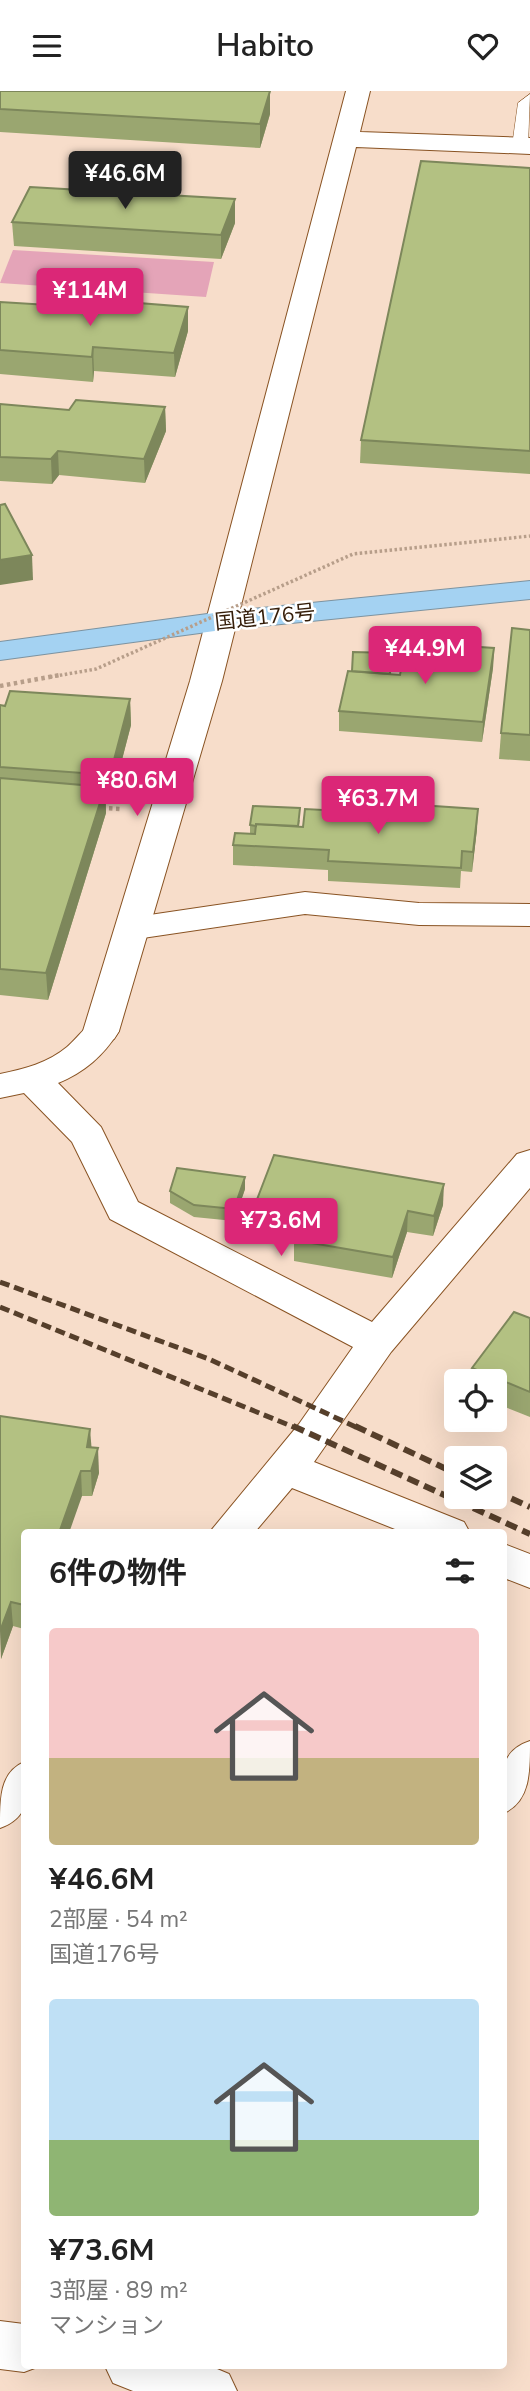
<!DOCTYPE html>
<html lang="ja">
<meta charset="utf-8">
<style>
:root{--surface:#fff;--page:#f6f6f6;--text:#222;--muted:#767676;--accent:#db2777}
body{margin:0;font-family:"Nunito Sans","Noto Sans JP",sans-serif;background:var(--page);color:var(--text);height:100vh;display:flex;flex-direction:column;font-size:26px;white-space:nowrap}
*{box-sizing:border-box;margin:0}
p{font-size:23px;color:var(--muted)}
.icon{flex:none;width:38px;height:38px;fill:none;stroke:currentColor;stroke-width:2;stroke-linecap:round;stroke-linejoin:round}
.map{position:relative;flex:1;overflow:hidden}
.sheet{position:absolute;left:21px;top:1438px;width:486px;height:840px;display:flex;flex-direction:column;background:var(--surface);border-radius:7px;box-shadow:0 7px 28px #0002}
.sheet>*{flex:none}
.buttons{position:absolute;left:444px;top:1278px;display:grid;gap:14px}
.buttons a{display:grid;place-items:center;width:63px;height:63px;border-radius:7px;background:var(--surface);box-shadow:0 7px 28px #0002;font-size:35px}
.price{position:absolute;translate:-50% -60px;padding:0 16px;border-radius:7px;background:var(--accent);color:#fff;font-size:23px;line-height:46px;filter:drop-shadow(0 2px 4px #0008)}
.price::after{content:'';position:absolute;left:50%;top:42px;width:21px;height:16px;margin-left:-10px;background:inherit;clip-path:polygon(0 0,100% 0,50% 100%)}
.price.selected{background:#222;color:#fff}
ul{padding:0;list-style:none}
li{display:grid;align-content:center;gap:14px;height:371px;padding:0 28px}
li span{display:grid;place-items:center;height:217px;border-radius:7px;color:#555}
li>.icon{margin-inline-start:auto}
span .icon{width:126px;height:126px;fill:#fffc;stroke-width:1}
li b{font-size:30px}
h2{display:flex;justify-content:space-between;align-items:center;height:84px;padding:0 28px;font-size:30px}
header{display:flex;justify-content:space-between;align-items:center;height:91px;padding:0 28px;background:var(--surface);font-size:32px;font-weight:600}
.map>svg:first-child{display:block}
.green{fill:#e4a4b8}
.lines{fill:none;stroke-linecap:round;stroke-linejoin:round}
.lane-casing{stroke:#895323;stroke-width:1}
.street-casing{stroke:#895323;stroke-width:2}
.secondary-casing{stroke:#895323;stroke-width:2}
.highway-casing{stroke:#7d93a0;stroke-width:2}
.path{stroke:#b79e8a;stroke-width:4.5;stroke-dasharray:3.5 3.5;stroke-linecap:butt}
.lane{fill:#fff;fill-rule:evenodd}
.street{fill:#fff;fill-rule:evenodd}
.secondary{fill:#fff;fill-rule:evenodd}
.highway{fill:#a4d2f2;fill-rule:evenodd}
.rail-far1{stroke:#563f2b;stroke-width:5;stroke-dasharray:10 5;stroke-linecap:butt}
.rail{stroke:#563f2b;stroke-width:6;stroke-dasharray:12 6;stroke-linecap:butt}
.path-bridge-far1{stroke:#b79e8a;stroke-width:3.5;stroke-dasharray:2.5 2.5;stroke-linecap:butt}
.path-bridge{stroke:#b79e8a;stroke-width:4.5;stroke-dasharray:3.5 3.5;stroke-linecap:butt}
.wall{fill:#9aa670}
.shaded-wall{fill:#7d875b}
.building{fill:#b3c182;stroke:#7d875b;stroke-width:2}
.labels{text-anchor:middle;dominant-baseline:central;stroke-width:5;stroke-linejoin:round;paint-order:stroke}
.street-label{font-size:21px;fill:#341d09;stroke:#fff}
</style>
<header><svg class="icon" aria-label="menu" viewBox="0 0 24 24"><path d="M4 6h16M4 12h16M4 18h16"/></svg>Habito<svg class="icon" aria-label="heart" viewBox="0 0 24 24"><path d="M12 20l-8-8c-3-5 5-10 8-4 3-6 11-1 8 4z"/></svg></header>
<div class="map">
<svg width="530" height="2300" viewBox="0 0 530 2300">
<rect width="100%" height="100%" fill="#f7ddca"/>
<!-- green -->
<path class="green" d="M13,159L214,171L206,206L0,192Z"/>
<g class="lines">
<defs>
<path id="lane" d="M530,3L528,55L520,60L512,55L518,12Z"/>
<g id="street">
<path d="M305,801L419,812L530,813V835L419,834L305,823L136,848L124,845L119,837L124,829L136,826Z"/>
<path d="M101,928L114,932L119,940C103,965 85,981 58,992L101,1036L138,1111L372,1231L517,1063L530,1059V1097L391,1261L314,1371L464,1431L470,1442H405L292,1397L254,1442H209L299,1333L353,1256L110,1128L72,1051L24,1002L0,1007V983C24,978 48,972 67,956C80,945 85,933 101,928Z"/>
<path d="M504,1453L530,1463V1497L504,1487Z"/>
<path d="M530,1650C530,1682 530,1710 504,1722C504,1691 494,1662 530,1650Z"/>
<path d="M24,1671C27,1701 33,1725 0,1737C0,1706 0,1682 24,1671Z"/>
<path d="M0,2230L24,2233V2275H40L24,2281L0,2278Z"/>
<path d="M105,2275H210L229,2283L237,2300H133L113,2292Z"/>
</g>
<path id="secondary" d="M346,0H370L360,41L530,47V63L356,56L222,590L119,940L114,948L101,952L88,948L83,940L190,590Z"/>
<path id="highway" d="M530,490V508L222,539L0,569V551L222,521Z"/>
</defs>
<!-- lane casing -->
<use href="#lane" class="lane-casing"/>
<!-- street casing -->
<use href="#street" class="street-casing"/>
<!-- secondary casing -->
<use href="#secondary" class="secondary-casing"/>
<!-- highway casing -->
<use href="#highway" class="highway-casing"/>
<!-- path -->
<path class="path" d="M102,717L121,718"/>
<!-- lane -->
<use href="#lane" class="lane"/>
<!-- street -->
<use href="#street" class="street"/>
<!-- secondary -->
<use href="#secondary" class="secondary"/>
<!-- highway -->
<use href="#highway" class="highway"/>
<!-- rail-far1 -->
<g class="rail-far1">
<path d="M0,1191L209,1268L358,1337"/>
<path d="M0,1216L296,1337"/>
</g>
<!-- rail -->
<g class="rail">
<path d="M293,1335L530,1443"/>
<path d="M355,1335L457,1383"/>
<path d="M495,1400L530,1416"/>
</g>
<!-- path-bridge-far1 -->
<path class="path-bridge-far1" d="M50,586L96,578L353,463L530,445"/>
<!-- path-bridge -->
<path class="path-bridge" d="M0,595L60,584"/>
</g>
<!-- wall -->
<g class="wall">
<path d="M0,0H270V23L260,57L0,41Z"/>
<path d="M530,77V383L360,372L361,349Z"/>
<path d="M12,131L235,132L221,168L14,155Z"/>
<path d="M0,211L188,240L175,286L94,280L93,291L0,283Z"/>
<path d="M0,313L69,319L165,316L166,340L145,392L59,384L52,393L0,390Z"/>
<path d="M530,539V670L499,668L501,642Z"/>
<path d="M494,557L493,577L482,651L339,640V620L352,580L400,584L436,564L463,566Z"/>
<path d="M130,608L131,634L111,711L106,710V722L48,909L0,904V614Z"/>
<path d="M300,729L299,735L477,738L472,781L461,780L460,797L328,790V779L233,774V754L250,743V734Z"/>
<path d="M245,1086V1098L234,1130L194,1126L170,1112V1100Z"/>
<path d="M443,1114L433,1145L407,1141L392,1187L294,1170V1152L251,1144V1124Z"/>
<path d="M530,1227V1326L495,1312V1290H471L472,1277Z"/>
<path d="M0,1325L91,1356L99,1382L92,1405H82L24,1442V1538L13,1535L1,1568Z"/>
</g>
<!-- shaded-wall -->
<g class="shaded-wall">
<path d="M270,0V23L260,57V33Z"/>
<path d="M235,108V132L221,168V144Z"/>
<path d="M188,216V240L175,286L174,262Z"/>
<path d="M93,256L94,280L93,291L92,266Z"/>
<path d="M165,316L166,340L145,392L144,368Z"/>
<path d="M58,360L59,384L52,393L51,368Z"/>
<path d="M32,464L33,489L0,494V469Z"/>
<path d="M494,557L493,577L482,651L483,631Z"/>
<path d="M130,608L131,634L111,711L110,684Z"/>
<path d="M105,696L106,722L48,909L46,882Z"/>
<path d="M478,718L477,738L472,781L473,761Z"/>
<path d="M245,1086V1098L234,1130V1118Z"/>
<path d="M444,1093L443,1114L433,1145L434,1125Z"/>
<path d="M408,1120L407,1141L392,1187L393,1166Z"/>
<path d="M90,1338L92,1362L87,1356Z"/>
<path d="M98,1357L99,1382L92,1405L91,1380Z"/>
<path d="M81,1380L82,1405L69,1442H59Z"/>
<path d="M11,1511L13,1535L1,1568L0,1540Z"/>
</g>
<!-- building -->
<g class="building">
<path d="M0,0H270L260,33L0,18Z"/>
<path d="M421,70L530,77V360L361,349Z"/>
<path d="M30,96L235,108L221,144L12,131Z"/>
<path d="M101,209L188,216L174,262L93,256L92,266L0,259V211L97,217Z"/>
<path d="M76,309L165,316L144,368L58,360L51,368L0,366V313L69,319Z"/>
<path d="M5,413L32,464L0,469V414Z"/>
<path d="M512,537L530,539V644L501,642Z"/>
<path d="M406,552L436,554L434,564L463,566L465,555L494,557L483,631L339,620L348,580L400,584Z"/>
<path d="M353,561L391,562L390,583L352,580Z"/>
<path d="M10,600L130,608L110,684L0,676V614L5,615Z"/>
<path d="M0,687L105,696L46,882L0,878Z"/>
<path d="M419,714L478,718L473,761L462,760L461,777L328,770L329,759L233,754L235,742L255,743L256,733L303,736L305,718L418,724Z"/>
<path d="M253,715L300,717L298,735L256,733V735L250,734Z"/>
<path d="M274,1064L444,1093L434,1125L408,1120L393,1166L294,1149L300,1132L251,1124Z"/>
<path d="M177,1077L245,1086L234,1118L194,1114L170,1100Z"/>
<path d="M514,1221L530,1227V1301L472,1277Z"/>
<path d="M0,1325L90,1338L87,1356L98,1357L91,1380H81L59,1442H24V1514L11,1511L0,1540Z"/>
</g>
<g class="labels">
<!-- street labels -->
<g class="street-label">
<text transform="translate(265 526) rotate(-6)">国道176号</text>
</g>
</g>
</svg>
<div class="buttons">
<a><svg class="icon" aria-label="locate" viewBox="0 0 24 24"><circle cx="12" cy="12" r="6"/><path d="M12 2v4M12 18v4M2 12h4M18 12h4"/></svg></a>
<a><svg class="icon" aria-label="layers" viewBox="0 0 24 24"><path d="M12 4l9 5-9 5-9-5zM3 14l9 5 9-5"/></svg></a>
</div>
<b class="price selected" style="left:125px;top:120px">¥46.6M</b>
<b class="price" style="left:90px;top:237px">¥114M</b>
<b class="price" style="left:425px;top:595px">¥44.9M</b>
<b class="price" style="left:137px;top:727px">¥80.6M</b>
<b class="price" style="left:378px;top:745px">¥63.7M</b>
<b class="price" style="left:281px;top:1167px">¥73.6M</b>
<section class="sheet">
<h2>6件の物件<svg class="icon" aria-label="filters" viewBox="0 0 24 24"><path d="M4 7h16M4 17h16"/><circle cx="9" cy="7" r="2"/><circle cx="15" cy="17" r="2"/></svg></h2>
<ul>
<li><span style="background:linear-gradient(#f6c9c9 60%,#c2b280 0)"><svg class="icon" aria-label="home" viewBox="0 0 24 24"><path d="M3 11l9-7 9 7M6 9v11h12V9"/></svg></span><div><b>¥46.6M</b><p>2部屋 · 54 m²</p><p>国道176号</p></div></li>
<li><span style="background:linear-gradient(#bfe0f5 65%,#8fb573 0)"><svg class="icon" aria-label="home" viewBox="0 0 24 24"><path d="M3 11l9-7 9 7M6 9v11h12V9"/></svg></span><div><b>¥73.6M</b><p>3部屋 · 89 m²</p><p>マンション</p></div></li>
</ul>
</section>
</div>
